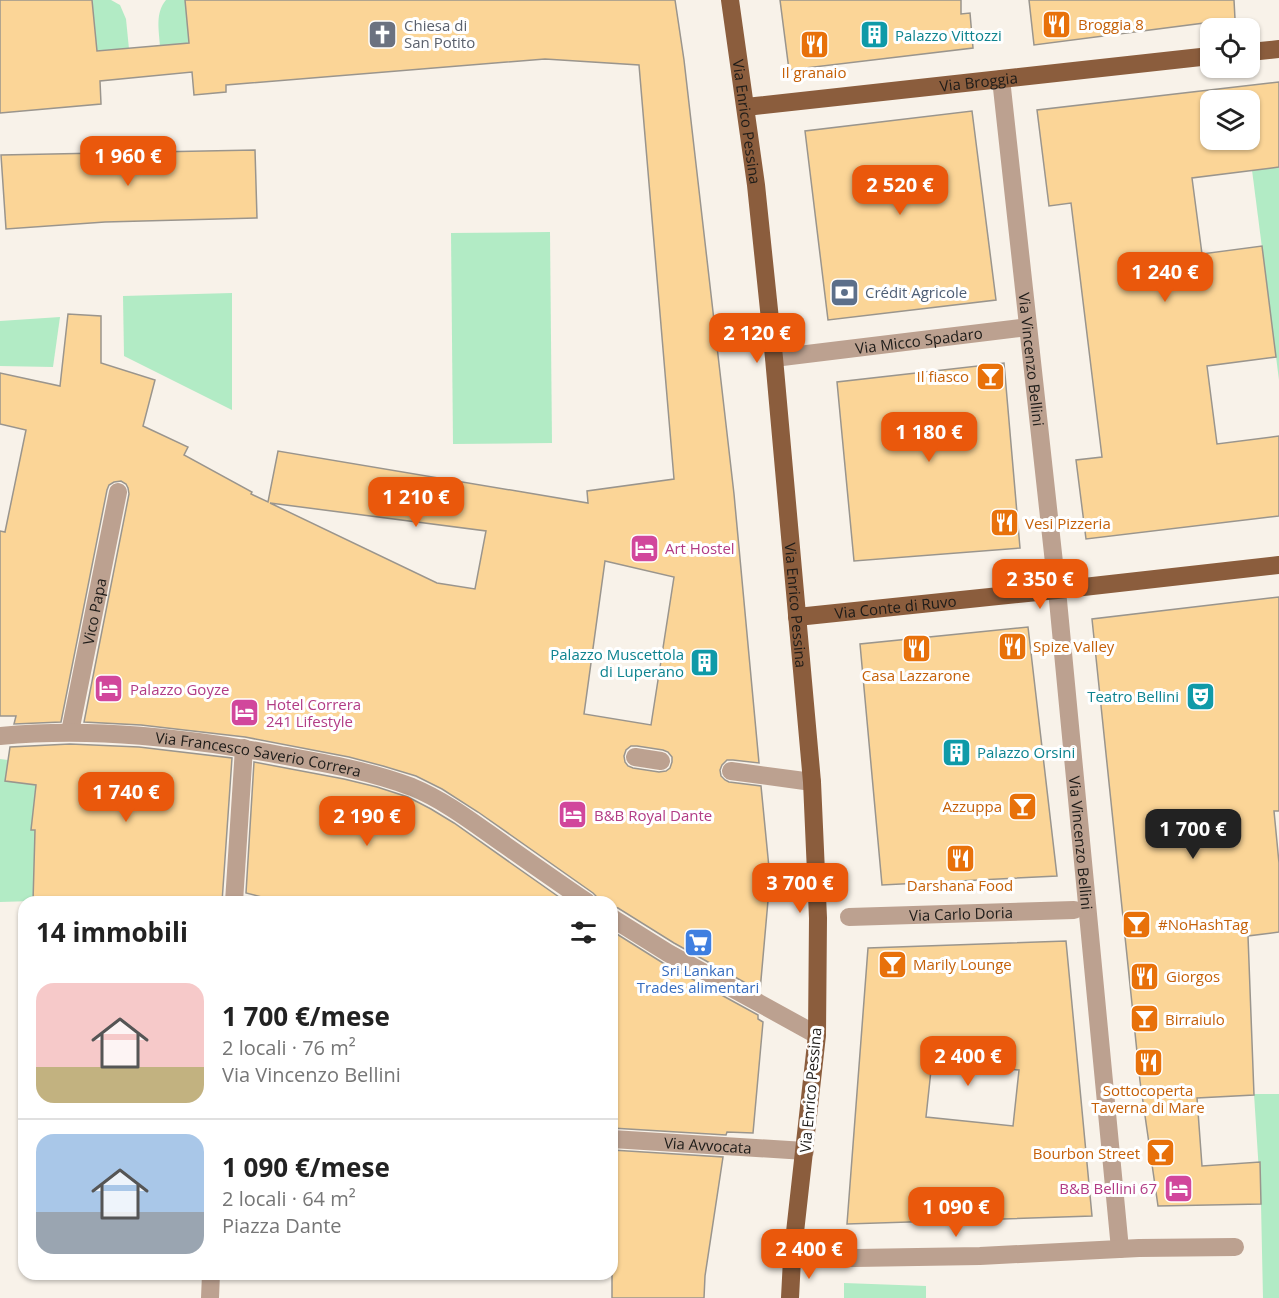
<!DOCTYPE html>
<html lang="it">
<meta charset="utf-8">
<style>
:root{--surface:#fff;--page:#f6f6f6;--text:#222;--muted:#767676;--line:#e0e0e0;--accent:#ea580c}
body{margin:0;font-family:"Open Sans",sans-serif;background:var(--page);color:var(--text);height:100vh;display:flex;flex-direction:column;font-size:22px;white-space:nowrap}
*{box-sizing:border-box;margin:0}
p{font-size:20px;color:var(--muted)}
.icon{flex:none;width:33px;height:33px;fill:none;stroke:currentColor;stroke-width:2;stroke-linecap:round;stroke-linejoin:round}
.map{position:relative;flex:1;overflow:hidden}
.side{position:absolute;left:18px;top:896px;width:600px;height:384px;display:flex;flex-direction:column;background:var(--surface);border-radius:18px;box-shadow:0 2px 4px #0004}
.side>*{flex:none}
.controls{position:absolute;left:1200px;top:18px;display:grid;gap:12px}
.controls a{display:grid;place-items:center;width:60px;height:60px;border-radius:12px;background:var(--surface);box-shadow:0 2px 4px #0004;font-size:30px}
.price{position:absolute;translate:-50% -51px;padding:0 14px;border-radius:12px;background:var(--accent);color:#fff;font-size:20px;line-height:39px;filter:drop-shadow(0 2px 3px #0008)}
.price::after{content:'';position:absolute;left:50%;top:36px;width:18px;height:14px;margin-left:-9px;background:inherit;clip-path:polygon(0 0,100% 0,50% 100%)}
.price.active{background:#222;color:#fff}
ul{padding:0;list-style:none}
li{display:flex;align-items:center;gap:18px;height:150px;padding:0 18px}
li+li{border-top:2px solid var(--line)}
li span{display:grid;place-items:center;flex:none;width:168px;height:120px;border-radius:18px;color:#555}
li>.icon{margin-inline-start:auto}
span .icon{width:72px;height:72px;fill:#fffc;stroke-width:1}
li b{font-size:26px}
h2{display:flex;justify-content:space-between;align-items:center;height:72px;padding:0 18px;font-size:26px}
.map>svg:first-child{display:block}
.green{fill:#b2ebc5}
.building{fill:#fbd597;stroke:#9a958d;stroke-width:1.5;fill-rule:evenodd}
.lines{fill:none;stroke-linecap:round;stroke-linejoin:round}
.minor{stroke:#bca190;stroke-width:18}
.major{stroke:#8b5d3d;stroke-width:18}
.labels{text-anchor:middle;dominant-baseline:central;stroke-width:6;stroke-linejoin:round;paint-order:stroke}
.food-label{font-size:15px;fill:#c56008;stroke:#fff;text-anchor:start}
.worship-label{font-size:15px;fill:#5b616d;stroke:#fff;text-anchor:start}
.culture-label{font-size:15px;fill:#0d838f;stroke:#fff;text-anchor:start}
.street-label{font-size:15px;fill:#1d1b18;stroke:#fff}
.service-label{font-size:15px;fill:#4e5e75;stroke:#fff;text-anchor:start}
.hotel-label{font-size:15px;fill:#b23c85;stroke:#fff;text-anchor:start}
.shop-label{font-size:15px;fill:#366cbe;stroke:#fff}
</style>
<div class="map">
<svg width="1279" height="1298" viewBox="0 0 1279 1298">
<rect width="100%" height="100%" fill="#f8f2e9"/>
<!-- green -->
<g class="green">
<path d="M92,0H111L120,5L126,19L129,49L97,51Z"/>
<path d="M166,0H185L189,43L160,46C159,30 155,13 166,0Z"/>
<path d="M1279,167V380L1252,170Z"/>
<path d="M550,232L552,443L453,444L451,233Z"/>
<path d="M232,293V410L124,356L123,296Z"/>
<path d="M60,317L53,367L0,366V321Z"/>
<path d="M0,759L8,760L5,781L36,785L31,829L39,831L33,901L0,902Z"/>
<path d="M1254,1094H1279V1298H1263L1261,1204Z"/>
<path d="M844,1283L926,1286V1298H844Z"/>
</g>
<!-- building -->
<g class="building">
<path d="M0,0H92L97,51L189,43L185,0H675L684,60L734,494L759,763L733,760H727L722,765L720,770L721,776L725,780L729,782L761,786L770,878L760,991L674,943L618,908L612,907V902H598L597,897L593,893L478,812L442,789L416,776L383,766L349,757L245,737L141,725L84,722L129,494L128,488L126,484L121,481L114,482L109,485L107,490L61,722L14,724L16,716H0V531L5,532L26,430L0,424V373L60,386L68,314L101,316V363L155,380L143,426L188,447L184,455L252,492L251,494L268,502L278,451L588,503L587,491L674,479L639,65L545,59L226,85V92L194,95L192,72L100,81L101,104L0,113ZM270,503L486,531L475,589L437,583ZM605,561L674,577L651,725L584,714ZM631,746H637L663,750L668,752L672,757V762L670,768L666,771L659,772L633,768L628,766L625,762L624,756L626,750Z"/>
<path d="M780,0H961V14L970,13L973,48L789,70Z"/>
<path d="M1029,0H1234L1235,19L1034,45Z"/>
<path d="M1279,82V167L1192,178L1202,254L1262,246L1276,357L1207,366L1217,444L1279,436V516L1086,539L1076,460L1102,457L1071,203L1049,206L1037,110ZM1210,100H1250V140H1210Z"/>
<path d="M972,111L996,300L828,320L805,131Z"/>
<path d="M255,150L257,218L105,222L6,229L1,155Z"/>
<path d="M1004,363L1020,548L854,561L837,382Z"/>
<path d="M1279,597V811H1274L1279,863V932L1248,936L1254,1095L1197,1098L1202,1166L1260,1162L1261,1204L1158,1206L1140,1081L1092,619Z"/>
<path d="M1028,627L1057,876L882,885L860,644Z"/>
<path d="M70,744L139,747L232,758L222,902H33L35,830H31L36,785L5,781L10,747Z"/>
<path d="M254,762L344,779L377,787L408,797L431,809L454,823L566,902H281L246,893Z"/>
<path d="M612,931L663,963L758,1015V1019L763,1022L753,1133L727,1132L726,1135L612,1128Z"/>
<path d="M1066,941L1092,1216L847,1224L868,948ZM932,1061L1019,1070L1013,1126L926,1117Z"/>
<path d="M612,1150L723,1157L705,1276L704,1298H612Z"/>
</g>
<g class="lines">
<!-- minor -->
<g class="minor">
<path id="s1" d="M1001,79L1057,590L1120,1249"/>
<path id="s2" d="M774,358L1028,327"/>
<path id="s3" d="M70,732L118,492"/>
<path id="s4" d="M0,736C94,727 187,738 280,755C324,763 370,771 412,787C446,801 475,824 505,845C532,864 559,883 587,902"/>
<path d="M635,757L661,761"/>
<path d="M731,771L812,782"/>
<path d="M234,902L244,748"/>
<path id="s5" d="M849,917L1074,910"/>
<path d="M612,918L668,953L817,1035"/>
<path id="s6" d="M612,1139L805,1151"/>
<path d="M792,1259L980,1256L1139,1248L1235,1247"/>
<path d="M210,1298L211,1274"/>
</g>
<!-- major -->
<g class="major">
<path id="s7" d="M730,0L756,185L774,358L812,782L818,918L817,1035L792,1259L790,1298"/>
<path d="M1250,52L1279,49"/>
<path id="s8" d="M746,107L1210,56"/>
<path id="s9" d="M797,617L1057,590L1279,565"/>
</g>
</g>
<!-- icons -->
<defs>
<symbol id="restaurant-square" viewBox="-11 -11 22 22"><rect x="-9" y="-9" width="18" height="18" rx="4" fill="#e8710a" stroke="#fff"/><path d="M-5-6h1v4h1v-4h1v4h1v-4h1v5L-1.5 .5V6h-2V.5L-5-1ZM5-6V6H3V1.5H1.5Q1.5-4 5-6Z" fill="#fff"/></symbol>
<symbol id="church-square" viewBox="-11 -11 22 22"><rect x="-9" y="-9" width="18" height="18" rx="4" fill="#6b7280" stroke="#fff"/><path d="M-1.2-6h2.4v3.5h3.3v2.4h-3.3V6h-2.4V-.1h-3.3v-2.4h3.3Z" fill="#fff"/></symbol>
<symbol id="building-square" viewBox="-11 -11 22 22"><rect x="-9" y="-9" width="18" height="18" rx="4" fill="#0f9aa8" stroke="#fff"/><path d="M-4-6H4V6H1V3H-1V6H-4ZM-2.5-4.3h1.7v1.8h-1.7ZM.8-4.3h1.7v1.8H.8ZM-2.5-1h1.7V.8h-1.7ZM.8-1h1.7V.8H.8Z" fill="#fff"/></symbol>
<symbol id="bank-square" viewBox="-11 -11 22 22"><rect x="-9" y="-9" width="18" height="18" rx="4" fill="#5c6f8a" stroke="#fff"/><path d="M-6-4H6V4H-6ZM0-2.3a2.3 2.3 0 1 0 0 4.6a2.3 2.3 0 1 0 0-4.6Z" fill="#fff"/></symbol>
<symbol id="bar-square" viewBox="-11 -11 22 22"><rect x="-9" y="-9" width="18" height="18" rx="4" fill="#e8710a" stroke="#fff"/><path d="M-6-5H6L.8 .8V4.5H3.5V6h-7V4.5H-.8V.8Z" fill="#fff"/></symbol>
<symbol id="hotel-square" viewBox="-11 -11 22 22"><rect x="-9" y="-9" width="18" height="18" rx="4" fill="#d1479c" stroke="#fff"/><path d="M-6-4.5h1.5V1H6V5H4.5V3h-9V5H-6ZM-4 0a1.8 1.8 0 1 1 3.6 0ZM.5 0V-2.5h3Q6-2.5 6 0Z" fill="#fff"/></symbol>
<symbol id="theatre-square" viewBox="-11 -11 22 22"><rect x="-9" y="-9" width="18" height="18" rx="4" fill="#0f9aa8" stroke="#fff"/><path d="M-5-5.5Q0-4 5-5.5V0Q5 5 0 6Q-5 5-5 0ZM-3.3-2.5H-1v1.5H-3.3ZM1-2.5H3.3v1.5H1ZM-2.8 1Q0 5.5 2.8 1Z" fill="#fff"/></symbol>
<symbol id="supermarket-square" viewBox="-11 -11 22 22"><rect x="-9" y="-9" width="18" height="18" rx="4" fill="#3f7fe0" stroke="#fff"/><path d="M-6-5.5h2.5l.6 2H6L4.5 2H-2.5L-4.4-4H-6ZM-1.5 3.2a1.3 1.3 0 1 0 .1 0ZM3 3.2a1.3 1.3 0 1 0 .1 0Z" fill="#fff"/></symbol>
</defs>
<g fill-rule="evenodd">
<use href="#restaurant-square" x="1040" y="8" width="33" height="33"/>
<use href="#church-square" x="366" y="18" width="33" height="33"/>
<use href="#building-square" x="858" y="18" width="33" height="33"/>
<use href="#restaurant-square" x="798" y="28" width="33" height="33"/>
<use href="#bank-square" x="828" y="276" width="33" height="33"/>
<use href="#bar-square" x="974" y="360" width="33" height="33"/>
<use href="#restaurant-square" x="988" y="506" width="33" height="33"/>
<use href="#hotel-square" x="628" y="532" width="33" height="33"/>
<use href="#restaurant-square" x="996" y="630" width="33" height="33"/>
<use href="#restaurant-square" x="900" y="632" width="33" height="33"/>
<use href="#building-square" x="688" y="646" width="33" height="33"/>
<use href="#hotel-square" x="92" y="672" width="33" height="33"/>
<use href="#theatre-square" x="1184" y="680" width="33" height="33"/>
<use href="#hotel-square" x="228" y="696" width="33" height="33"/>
<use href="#building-square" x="940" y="736" width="33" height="33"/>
<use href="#bar-square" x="1006" y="790" width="33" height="33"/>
<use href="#hotel-square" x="556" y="798" width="33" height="33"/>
<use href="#restaurant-square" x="944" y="842" width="33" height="33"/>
<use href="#bar-square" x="1120" y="908" width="33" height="33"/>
<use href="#supermarket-square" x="682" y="926" width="33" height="33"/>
<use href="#bar-square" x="876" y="948" width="33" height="33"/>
<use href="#restaurant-square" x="1128" y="960" width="33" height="33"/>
<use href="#bar-square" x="1128" y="1002" width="33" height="33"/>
<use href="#restaurant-square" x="1132" y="1046" width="33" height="33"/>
<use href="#bar-square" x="1144" y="1136" width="33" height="33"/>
<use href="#hotel-square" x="1162" y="1172" width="33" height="33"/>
</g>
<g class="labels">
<!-- food labels -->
<g class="food-label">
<text x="1078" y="24">Broggia 8</text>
<text x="814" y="72" text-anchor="middle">Il granaio</text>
<text x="969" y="376" text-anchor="end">Il fiasco</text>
<text x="1025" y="523">Vesi Pizzeria</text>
<text x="1033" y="646">Spize Valley</text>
<text x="916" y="675" text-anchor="middle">Casa Lazzarone</text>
<text x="1002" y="806" text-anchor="end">Azzuppa</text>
<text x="960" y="885" text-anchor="middle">Darshana Food</text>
<text x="1158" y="924">#NoHashTag</text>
<text x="913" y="964">Marily Lounge</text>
<text x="1166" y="976">Giorgos</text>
<text x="1165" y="1019">Birraiulo</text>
<text x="1148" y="1090" text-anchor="middle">Sottocoperta<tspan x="1148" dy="17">Taverna di Mare</tspan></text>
<text x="1140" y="1153" text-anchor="end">Bourbon Street</text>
</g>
<!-- worship labels -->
<g class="worship-label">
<text x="404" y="25">Chiesa di<tspan x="404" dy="17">San Potito</tspan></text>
</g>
<!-- culture labels -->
<g class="culture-label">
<text x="895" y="35">Palazzo Vittozzi</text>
<text x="684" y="654" text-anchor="end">Palazzo Muscettola<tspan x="684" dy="17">di Luperano</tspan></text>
<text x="1179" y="696" text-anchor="end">Teatro Bellini</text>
<text x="977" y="752">Palazzo Orsini</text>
</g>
<!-- street labels -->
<g class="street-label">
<text stroke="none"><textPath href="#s8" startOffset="234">Via Broggia</textPath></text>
<text stroke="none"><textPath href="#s7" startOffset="123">Via Enrico Pessina</textPath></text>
<text stroke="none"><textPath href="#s2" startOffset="146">Via Micco Spadaro</textPath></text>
<text stroke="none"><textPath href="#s1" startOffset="282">Via Vincenzo Bellini</textPath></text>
<text stroke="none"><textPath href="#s7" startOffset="609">Via Enrico Pessina</textPath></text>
<text stroke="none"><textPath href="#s9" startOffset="99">Via Conte di Ruvo</textPath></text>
<text stroke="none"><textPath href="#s3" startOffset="123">Vico Papa</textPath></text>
<text stroke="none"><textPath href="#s4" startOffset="260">Via Francesco Saverio Correra</textPath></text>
<text stroke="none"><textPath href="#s1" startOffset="768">Via Vincenzo Bellini</textPath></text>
<text stroke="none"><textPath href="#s5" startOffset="112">Via Carlo Doria</textPath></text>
<text transform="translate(810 1090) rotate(-85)">Via Enrico Pessina</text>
<text stroke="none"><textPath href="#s6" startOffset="96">Via Avvocata</textPath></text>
</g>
<!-- service labels -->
<g class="service-label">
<text x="865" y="292">Crédit Agricole</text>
</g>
<!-- hotel labels -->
<g class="hotel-label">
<text x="665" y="548">Art Hostel</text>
<text x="130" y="689">Palazzo Goyze</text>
<text x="266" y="704">Hotel Correra<tspan x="266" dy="17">241 Lifestyle</tspan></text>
<text x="594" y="815">B&amp;B Royal Dante</text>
<text x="1157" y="1188" text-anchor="end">B&amp;B Bellini 67</text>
</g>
<!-- shop labels -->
<g class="shop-label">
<text x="698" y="970">Sri Lankan<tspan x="698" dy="17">Trades alimentari</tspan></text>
</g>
</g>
</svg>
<div class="controls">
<a><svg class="icon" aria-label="locate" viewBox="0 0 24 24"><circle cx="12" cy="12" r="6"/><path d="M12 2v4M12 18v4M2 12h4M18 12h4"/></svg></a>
<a><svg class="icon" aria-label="layers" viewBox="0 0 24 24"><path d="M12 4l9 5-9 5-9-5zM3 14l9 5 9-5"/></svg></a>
</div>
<b class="price" style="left:128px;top:187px">1 960 €</b>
<b class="price" style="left:900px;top:216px">2 520 €</b>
<b class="price" style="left:1165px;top:303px">1 240 €</b>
<b class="price" style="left:757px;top:364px">2 120 €</b>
<b class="price" style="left:929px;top:463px">1 180 €</b>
<b class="price" style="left:416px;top:528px">1 210 €</b>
<b class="price" style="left:1040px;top:610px">2 350 €</b>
<b class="price" style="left:126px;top:823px">1 740 €</b>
<b class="price" style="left:367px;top:847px">2 190 €</b>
<b class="price active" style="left:1193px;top:860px">1 700 €</b>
<b class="price" style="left:800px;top:914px">3 700 €</b>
<b class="price" style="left:968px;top:1087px">2 400 €</b>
<b class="price" style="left:956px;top:1238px">1 090 €</b>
<b class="price" style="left:809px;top:1280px">2 400 €</b>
<section class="side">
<h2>14 immobili<svg class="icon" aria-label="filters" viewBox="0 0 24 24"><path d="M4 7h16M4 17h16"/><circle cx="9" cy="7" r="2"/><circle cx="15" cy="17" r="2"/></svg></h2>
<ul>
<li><span style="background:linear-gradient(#f6c9c9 70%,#c2b280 0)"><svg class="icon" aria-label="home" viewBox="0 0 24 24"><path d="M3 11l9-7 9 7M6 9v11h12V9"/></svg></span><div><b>1 700 €/mese</b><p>2 locali · 76 m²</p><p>Via Vincenzo Bellini</p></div></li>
<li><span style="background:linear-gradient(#a9c7e8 65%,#9aa5b1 0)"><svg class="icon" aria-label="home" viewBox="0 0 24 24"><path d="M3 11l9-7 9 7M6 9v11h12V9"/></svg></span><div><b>1 090 €/mese</b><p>2 locali · 64 m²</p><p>Piazza Dante</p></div></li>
</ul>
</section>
</div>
